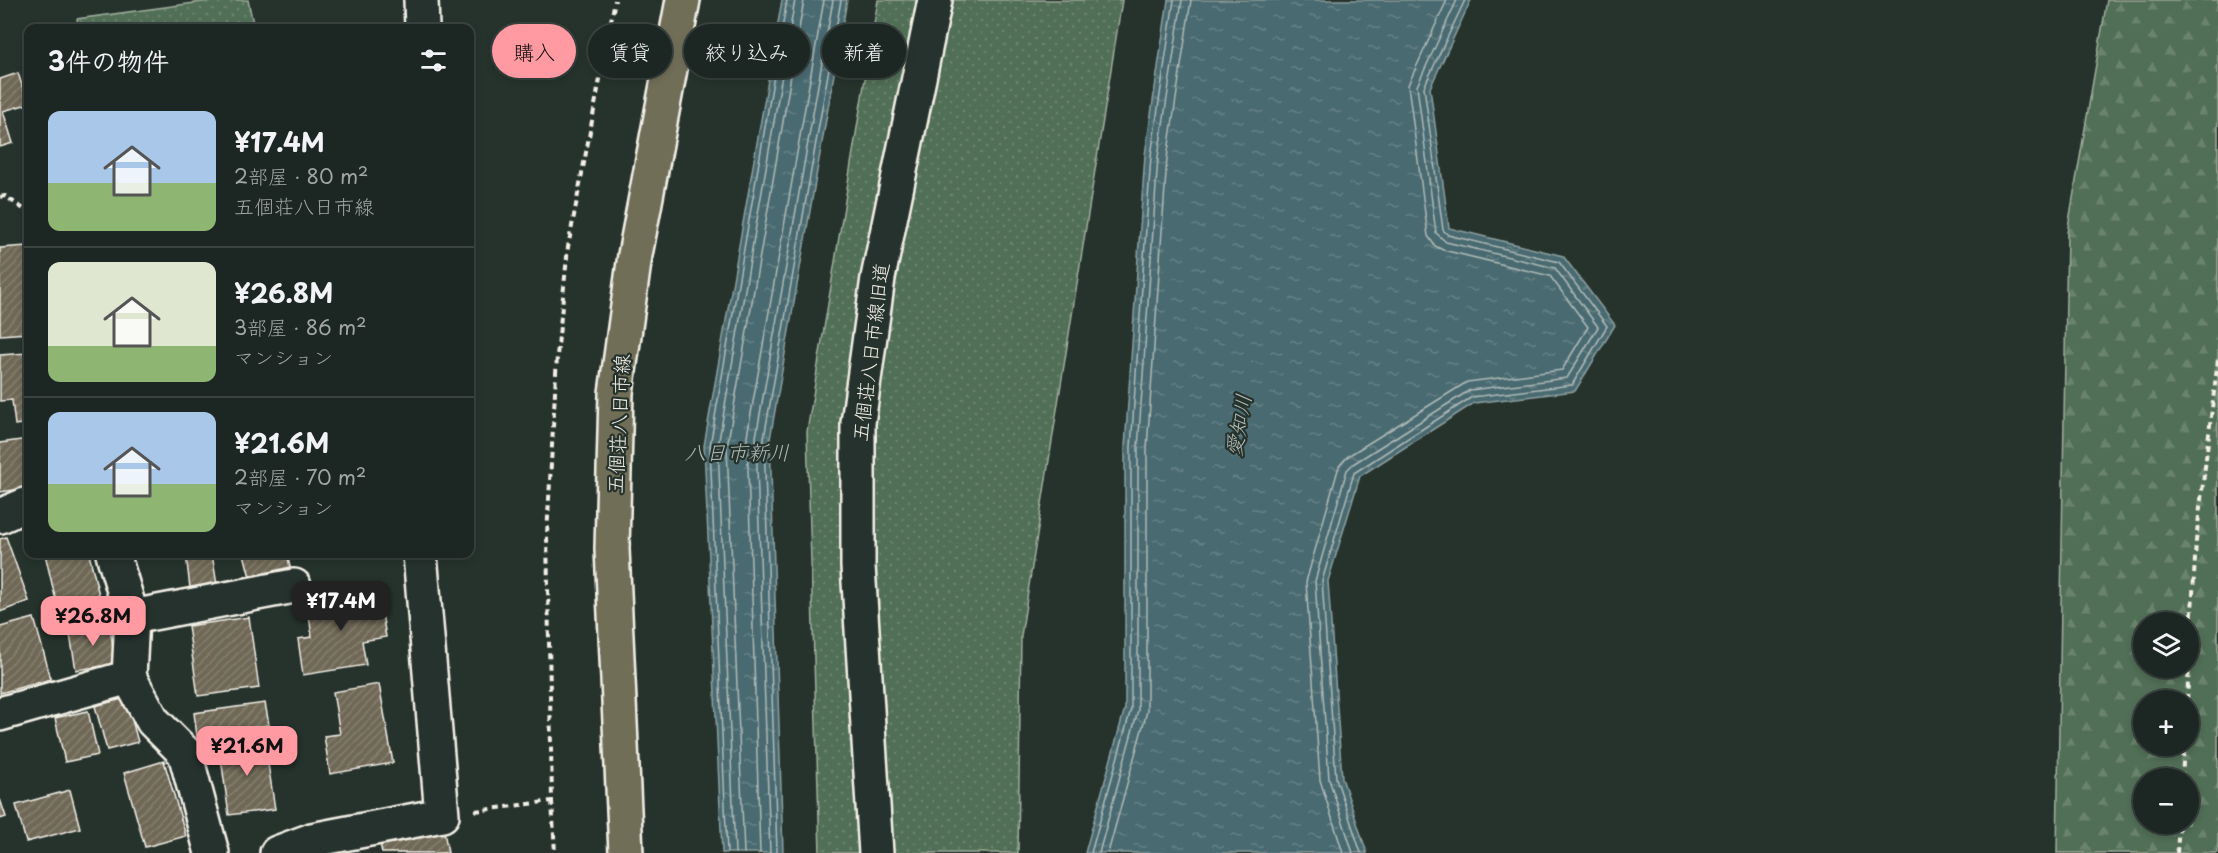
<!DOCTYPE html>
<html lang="ja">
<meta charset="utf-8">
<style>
:root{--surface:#1c2622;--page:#29322f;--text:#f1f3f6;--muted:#a0a5a5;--line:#3a4340;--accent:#ff9aa2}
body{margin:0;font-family:"Playpen Sans","Klee One",sans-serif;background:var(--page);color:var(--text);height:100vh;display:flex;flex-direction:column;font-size:22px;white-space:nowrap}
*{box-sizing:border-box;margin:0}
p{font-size:20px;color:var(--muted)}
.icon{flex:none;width:33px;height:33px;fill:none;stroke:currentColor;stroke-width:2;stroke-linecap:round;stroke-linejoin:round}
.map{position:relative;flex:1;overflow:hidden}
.drawer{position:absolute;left:24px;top:24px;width:450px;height:534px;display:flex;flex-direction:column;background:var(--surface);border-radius:12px;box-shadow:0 3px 9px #0003,0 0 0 2px var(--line)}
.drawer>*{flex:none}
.guide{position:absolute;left:492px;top:24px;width:570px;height:54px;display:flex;gap:12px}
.buttons{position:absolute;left:2133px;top:612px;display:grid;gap:12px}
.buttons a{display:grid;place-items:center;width:66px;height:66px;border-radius:50%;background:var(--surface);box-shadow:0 3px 9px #0003,0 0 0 2px var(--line);font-size:30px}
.price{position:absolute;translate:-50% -51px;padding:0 14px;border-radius:12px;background:var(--accent);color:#111;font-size:20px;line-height:39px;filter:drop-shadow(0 2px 3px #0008)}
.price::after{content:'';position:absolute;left:50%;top:36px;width:18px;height:14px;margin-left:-9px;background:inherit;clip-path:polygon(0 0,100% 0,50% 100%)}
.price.active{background:#222;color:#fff}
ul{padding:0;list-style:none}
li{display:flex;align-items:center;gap:18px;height:150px;padding:0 24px}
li+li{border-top:2px solid var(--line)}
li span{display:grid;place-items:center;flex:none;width:168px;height:120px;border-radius:12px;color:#555}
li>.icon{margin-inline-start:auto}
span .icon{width:72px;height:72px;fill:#fffc;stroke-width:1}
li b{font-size:26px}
h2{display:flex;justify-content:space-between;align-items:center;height:72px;padding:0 24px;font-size:26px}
.chip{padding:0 21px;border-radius:27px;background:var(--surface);box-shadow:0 3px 9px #0003,0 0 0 2px var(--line);font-size:21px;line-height:54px}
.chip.active{background:var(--accent);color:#111}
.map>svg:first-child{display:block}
.grass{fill:url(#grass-dots);stroke:#a2b09f;stroke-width:1.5}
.forest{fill:url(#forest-firs);stroke:#a2b09f;stroke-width:1.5;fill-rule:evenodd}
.water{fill:url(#water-ripples);stroke:#8ea1a1;stroke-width:1.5}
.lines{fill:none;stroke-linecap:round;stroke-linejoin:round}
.shore{stroke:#b0bbb8;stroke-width:1.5}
.building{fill:url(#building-hatch);stroke:#f4f1e8;stroke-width:1.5}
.minor-casing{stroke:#f4f1e8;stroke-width:38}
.major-casing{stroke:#f4f1e8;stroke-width:38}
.path{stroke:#f4f1e8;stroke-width:4;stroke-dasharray:6 4.5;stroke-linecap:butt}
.minor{stroke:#26332d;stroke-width:33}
.major{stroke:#716e59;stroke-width:33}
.labels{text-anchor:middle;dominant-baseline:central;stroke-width:4.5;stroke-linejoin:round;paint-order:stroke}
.street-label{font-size:20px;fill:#f4f1e8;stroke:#26332d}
.water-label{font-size:21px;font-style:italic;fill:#b0bbb8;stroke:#26332d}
</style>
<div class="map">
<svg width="2218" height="853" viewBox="0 0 2218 853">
<defs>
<pattern id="grass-dots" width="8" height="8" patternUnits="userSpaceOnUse" patternTransform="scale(1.5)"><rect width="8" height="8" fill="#516e56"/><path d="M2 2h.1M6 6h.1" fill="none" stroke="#6b836e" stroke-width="1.8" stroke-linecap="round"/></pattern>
<pattern id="forest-firs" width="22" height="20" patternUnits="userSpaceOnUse" patternTransform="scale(1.5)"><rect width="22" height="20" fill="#516e56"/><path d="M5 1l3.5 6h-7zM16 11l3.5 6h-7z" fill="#6b836e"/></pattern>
<pattern id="water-ripples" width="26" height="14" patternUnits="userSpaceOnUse" patternTransform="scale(1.5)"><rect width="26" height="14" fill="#4a6b71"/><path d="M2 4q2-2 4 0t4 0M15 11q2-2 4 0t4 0" fill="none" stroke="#658185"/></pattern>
<pattern id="building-hatch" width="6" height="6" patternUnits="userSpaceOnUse" patternTransform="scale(1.5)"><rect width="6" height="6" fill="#6f6857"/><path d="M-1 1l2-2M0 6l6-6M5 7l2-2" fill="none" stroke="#847e6f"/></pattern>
</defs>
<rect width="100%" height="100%" fill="#26332d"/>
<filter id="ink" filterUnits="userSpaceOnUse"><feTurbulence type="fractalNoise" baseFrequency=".0167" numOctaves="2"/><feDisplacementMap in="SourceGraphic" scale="12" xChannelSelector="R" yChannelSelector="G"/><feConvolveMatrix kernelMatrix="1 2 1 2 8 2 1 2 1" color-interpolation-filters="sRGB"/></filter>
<g filter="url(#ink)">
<!-- grass -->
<g class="grass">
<path d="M217,0H248L254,28H79L77,19Z"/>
<path d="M878,0H1122L1021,636L1018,853H820L807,432Z"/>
</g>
<!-- forest -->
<path class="forest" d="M2107,0H2218V853H2057L2067,233ZM2144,622H2188V668H2144ZM2144,700H2188V746H2144ZM2144,778H2188V824H2144Z"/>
<!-- water -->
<g class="water">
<path d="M782,0H847L770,439L783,853H722L704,446Z"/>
<path d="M1168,0H1471L1430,88L1449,228L1563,256L1615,325L1575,391L1474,403L1360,476L1328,581L1342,778L1367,853H1085L1125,708V447L1145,155Z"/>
</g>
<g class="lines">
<!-- shore -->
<g class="shore">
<path d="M727,853L710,446L787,0"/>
<path d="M735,853L718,446L795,0"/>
<path d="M744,853L727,447L804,0"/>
<path d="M760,853L747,436L824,0"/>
<path d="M770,853L756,437L833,0"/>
<path d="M777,853L764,438L841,0"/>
<path d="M1091,853L1131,709V447L1151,156L1174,0"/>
<path d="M1099,853L1138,710V448L1158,157L1182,0"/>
<path d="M1108,853L1147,711V448L1167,158L1191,0"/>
<path d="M1343,853L1320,780L1306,582L1339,466L1348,456L1467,382L1562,370L1588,327L1550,276L1443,250L1435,246L1428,236L1408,85L1447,0"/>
<path d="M1353,853L1329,779L1315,581L1347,470L1353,464L1470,390L1567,378L1598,327L1555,268L1446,242L1436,233L1417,86L1457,0"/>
<path d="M1361,853L1336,778L1322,581L1354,473L1472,397L1572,385L1607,326L1559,262L1448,235L1443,230L1424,87L1465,0"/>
</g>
</g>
<!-- building -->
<g class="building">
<path d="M18,73L28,104L3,111L13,143L0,147V79Z"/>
<path d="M27,246L28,333L0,335V248Z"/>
<path d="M28,353V423L15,425L12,400L0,401V355Z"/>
<path d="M28,439V488L0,492V443Z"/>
<path d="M6,537L29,601L0,612V539Z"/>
<path d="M45,554H89L99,595L57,605Z"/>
<path d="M186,554H212L217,585L190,588Z"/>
<path d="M244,554H287L290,567L250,577Z"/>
<path d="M378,590L386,637L362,641L366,665L303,675L298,639L312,637L307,601Z"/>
<path d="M249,617L259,688L198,696L188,626Z"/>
<path d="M34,618L51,679L0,693V627Z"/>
<path d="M109,623L116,664L76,670L69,629Z"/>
<path d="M379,684L393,763L330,774L324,736L340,734L333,692Z"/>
<path d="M126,698L138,742L107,750L95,706Z"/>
<path d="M265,703L269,725L197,736L194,713Z"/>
<path d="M88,711L98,755L65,762L55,718Z"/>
<path d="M264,738L275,809L229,815L219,744Z"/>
<path d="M164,761L186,836L145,847L124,773Z"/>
<path d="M70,790L80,828L26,842L16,805Z"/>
<path d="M0,799L6,817L0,819Z"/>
<path d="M443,826L448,853H382L379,838Z"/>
</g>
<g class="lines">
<defs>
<g id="minor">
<path d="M421,0L422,28"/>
<path d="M0,516L28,504"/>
<path d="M132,617L294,586"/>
<path d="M129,677L153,721L185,753L212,853"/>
<path d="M0,714L129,677L132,617L113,554"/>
<path d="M277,853L312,840L442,815L420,554"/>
<path d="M876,853L858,566V423L878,278L935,0"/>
</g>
<path id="major" d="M626,853L612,549L616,393L635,255L683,0"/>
</defs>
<!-- minor casing -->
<use href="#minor" class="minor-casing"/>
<!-- major casing -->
<use href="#major" class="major-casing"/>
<!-- path -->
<g class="path">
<path d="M0,197L5,196L28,212"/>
<path d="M2187,700L2196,541L2218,359"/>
<path d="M2182,778L2184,746"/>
<path d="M552,801L555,853"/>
<path d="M475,811L552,801L547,535L557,356L568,247L615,0"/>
<path d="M2177,853L2179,824"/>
</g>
<!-- minor -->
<use href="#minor" class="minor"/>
<!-- major -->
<use href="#major" class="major"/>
</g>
</g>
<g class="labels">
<!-- street labels -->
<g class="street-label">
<text transform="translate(870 352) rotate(-83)">五個荘八日市線旧道</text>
<text transform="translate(618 424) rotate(-87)">五個荘八日市線</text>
</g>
<!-- water labels -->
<g class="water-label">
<text transform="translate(1237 425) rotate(-80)">愛知川</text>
<text x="737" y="451">八日市新川</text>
</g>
</g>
</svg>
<div class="buttons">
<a><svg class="icon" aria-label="layers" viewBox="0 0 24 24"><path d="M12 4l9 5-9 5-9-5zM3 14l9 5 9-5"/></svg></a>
<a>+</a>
<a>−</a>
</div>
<b class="price active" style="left:341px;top:632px">¥17.4M</b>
<b class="price" style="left:93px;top:647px">¥26.8M</b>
<b class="price" style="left:247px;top:777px">¥21.6M</b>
<div class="guide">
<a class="chip active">購入</a>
<a class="chip">賃貸</a>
<a class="chip">絞り込み</a>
<a class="chip">新着</a>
</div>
<section class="drawer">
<h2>3件の物件<svg class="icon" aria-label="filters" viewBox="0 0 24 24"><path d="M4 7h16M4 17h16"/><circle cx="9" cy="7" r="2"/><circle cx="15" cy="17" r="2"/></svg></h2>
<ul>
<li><span style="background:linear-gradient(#a9c7e8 60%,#8fb573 0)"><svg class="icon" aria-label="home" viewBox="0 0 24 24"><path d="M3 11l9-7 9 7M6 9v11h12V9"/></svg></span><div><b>¥17.4M</b><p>2部屋 · 80 m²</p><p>五個荘八日市線</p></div></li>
<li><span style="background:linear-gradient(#dfe7d0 70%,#8fb573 0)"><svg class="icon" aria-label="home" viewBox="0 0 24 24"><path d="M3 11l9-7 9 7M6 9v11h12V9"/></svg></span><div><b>¥26.8M</b><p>3部屋 · 86 m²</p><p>マンション</p></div></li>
<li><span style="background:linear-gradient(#a9c7e8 60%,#8fb573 0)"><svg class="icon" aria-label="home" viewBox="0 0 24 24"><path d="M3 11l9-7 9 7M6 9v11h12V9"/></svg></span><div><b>¥21.6M</b><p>2部屋 · 70 m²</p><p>マンション</p></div></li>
</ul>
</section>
</div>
